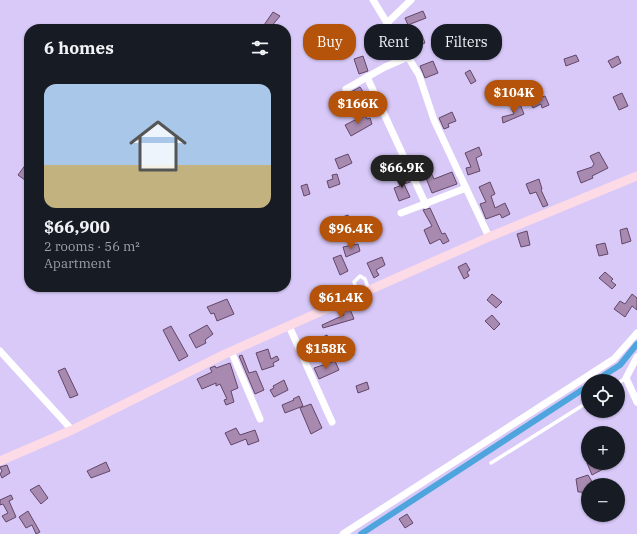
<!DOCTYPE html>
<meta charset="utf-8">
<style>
:root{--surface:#171b24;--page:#20242c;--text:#f1f3f6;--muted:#9ea1a6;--accent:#b45309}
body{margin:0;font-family:"IBM Plex Serif",serif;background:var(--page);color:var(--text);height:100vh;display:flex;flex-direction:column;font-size:15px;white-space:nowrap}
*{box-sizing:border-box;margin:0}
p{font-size:13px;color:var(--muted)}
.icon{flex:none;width:22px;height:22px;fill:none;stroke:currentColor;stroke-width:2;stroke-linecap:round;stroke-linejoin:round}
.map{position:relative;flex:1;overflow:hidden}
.panel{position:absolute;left:24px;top:24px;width:267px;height:268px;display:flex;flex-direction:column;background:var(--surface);border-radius:16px;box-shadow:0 1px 3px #0004}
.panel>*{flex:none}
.guide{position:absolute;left:303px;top:24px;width:274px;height:36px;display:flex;gap:8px}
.fabs{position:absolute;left:581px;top:374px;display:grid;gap:8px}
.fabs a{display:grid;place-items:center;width:44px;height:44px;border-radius:50%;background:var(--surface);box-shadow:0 1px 3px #0004;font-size:20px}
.price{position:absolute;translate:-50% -34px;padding:0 9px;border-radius:14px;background:var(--accent);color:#fff;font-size:13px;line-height:26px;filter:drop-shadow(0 1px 2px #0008)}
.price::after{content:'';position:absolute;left:50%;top:24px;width:12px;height:9px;margin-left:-6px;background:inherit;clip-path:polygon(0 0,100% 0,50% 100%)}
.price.selected{background:#222;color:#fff}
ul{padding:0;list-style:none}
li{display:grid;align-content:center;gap:8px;height:212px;padding:0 20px}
li span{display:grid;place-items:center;height:124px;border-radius:12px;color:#555}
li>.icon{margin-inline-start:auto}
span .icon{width:72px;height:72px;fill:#fffc;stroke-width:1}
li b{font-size:17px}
h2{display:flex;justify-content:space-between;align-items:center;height:48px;padding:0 20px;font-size:17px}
.tag{padding:0 14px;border-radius:16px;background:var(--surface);box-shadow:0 1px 3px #0004;font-size:14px;line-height:36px}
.tag.selected{background:var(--accent);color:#fff}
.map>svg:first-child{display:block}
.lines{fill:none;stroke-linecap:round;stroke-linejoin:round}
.canal{stroke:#4ea5dd;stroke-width:6}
.building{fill:#a889b0;stroke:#634769}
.service{stroke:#fff;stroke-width:3.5}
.minor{stroke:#fff;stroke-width:7}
.secondary{stroke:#fcdae6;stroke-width:9}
</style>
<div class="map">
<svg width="637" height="534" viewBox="0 0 637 534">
<rect width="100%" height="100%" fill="#d8c9f8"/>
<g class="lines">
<!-- canal -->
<g class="canal">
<path d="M595,381L620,365L637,344"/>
<path d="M361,534L588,386"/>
</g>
</g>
<!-- building -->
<g class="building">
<path d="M423,11L426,18L408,25L405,18Z"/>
<path d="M273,12L280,16L270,28L264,25Z"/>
<path d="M422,35L425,43L416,47L414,42L416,41L415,38Z"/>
<path d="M385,36L388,43L391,41L399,53L390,58L382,45L378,47L375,40Z"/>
<path d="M576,55L579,61L566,66L564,59Z"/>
<path d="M363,56L368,71L359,74L354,59Z"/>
<path d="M618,56L621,63L612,68L608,61Z"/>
<path d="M433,61L438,73L425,78L420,66Z"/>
<path d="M470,70L476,81L471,84L465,73Z"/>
<path d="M360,87L370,103L360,109L355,101L352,102L347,94Z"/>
<path d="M622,93L628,106L619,110L613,97Z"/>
<path d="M545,96L549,105L542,108L541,104L533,108L529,101Z"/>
<path d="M520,104L524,114L503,123L502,117L514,114L511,108Z"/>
<path d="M452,112L456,121L448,124L449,127L444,129L439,118Z"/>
<path d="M365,115L367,119L370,118L372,124L351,136L345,125Z"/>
<path d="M479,147L482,155L476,158L480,171L468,175L466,168L471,167L465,153Z"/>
<path d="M599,152L608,168L592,176L593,178L581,183L577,172L592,167L594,164L590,156Z"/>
<path d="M348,154L352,163L339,169L335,159Z"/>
<path d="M424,158L434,179L452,172L457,184L432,193L426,178L420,181L415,169L421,166L419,160Z"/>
<path d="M26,164L29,166V183L18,175Z"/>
<path d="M337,174L340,184L329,188L327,181L333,179L332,175Z"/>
<path d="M407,176L410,182L404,184L410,197L399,201L394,188L400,186L397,180Z"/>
<path d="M539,179L542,189L541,190L548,205L543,207L536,192L530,194L526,184Z"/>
<path d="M490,182L495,194L491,196L495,208L505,203L510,214L502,218L500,214L486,219L480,204L486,202L479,187Z"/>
<path d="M307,184L310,194L304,196L301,186Z"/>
<path d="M430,208L442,234L445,233L449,241L443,244L440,239L430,244L424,230L432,226L423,210Z"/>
<path d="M348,215L351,225L341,229L337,219Z"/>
<path d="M627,228L631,241L622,244L620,230Z"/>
<path d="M527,231L530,245L521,247L517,234Z"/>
<path d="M605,243L608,254L599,256L596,245Z"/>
<path d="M358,244L360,251L346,257L343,247Z"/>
<path d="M341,255L348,271L340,275L333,258Z"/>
<path d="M382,257L385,265L376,270L379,275L374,278L367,263Z"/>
<path d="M466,263L470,270L467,272L469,276L464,279L458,267Z"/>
<path d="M605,272L613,279L611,281L616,285L612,289L599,278Z"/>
<path d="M492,294L502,302L496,308L487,300Z"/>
<path d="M632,294L637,298V310L632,306L625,317L614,309L620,301L625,304Z"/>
<path d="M227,299L234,314L217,321L214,313L211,314L207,307Z"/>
<path d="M350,309L354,319L323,328L322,325L344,315L343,312Z"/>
<path d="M492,315L500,324L494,330L485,321Z"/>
<path d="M207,325L213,334L205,340L206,343L196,348L189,335Z"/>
<path d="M171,326L188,356L179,361L163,330Z"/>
<path d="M327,335L332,345L321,351L316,340Z"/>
<path d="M350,347L354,355L346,359L342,351Z"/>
<path d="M268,349L271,359L277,356L279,360L273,363L274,366L262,370L256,353Z"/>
<path d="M242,355L249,373L256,371L264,390L255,394L239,356Z"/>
<path d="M335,361L339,370L319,379L314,368Z"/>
<path d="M230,363L238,388L231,391L234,402L226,405L224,400L227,399L220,384L216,386V383L202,389L197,379L212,372L210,368L215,366L216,368Z"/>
<path d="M65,368L78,395L70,398L58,371Z"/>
<path d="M284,380L288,390L274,397L270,390L274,388L273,386Z"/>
<path d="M367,382L369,389L358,393L356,386Z"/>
<path d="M299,396L303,406L285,413L282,405L294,400L293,399Z"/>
<path d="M311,404L322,428L311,434L300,408Z"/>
<path d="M236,428L240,435L255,430L259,441L248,445L246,439L231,445L225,433Z"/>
<path d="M106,462L110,471L91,478L87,471Z"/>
<path d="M587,463H602L605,468L592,475Z"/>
<path d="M7,465L10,473L2,478L0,474L2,471L0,467Z"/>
<path d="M588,475L594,485H588V491L582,494V492H578L576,479Z"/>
<path d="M39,485L48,498L41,504L30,490Z"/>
<path d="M11,495L13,499L9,501L16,517L6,522L2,516L8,513L3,504L0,505V500Z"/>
<path d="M28,511L40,532L36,534L32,525L26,528L19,517Z"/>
<path d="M407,514L413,523L405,528L399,519Z"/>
</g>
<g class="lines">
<!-- service -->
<g class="service">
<path d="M358,294L354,282L360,276L365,279L369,290"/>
<path d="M618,383L626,378"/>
<path d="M491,463L588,402"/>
</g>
<!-- minor -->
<g class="minor">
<path d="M373,0L419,75L434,120L489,237"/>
<path d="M387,23L411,0"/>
<path d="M367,77L426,205"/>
<path d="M346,89L385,67L408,57"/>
<path d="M401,213L466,188"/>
<path d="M289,326L332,422"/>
<path d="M0,351L72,430"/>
<path d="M231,351L260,419"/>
<path d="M637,357L626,378L637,402"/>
<path d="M343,534L614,359L637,333"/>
</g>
<!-- secondary -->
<path class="secondary" d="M0,461L72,430L225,354L489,237L637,176"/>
</g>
</svg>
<div class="fabs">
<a><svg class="icon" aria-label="locate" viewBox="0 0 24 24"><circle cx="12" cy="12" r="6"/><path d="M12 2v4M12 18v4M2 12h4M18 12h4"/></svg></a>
<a>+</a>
<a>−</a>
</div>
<b class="price" style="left:514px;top:114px">$104K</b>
<b class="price" style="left:358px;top:125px">$166K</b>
<b class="price selected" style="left:402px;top:189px">$66.9K</b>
<b class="price" style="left:351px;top:250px">$96.4K</b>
<b class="price" style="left:341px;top:319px">$61.4K</b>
<b class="price" style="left:326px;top:370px">$158K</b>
<div class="guide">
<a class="tag selected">Buy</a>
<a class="tag">Rent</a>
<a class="tag">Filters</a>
</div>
<section class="panel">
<h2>6 homes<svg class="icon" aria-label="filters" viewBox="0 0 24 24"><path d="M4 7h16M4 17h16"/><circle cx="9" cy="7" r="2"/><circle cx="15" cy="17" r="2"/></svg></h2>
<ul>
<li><span style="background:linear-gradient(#a9c7e8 65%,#c2b280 0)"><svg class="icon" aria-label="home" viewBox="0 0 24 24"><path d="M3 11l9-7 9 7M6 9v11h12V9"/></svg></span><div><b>$66,900</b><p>2 rooms · 56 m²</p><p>Apartment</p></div></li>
</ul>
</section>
</div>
